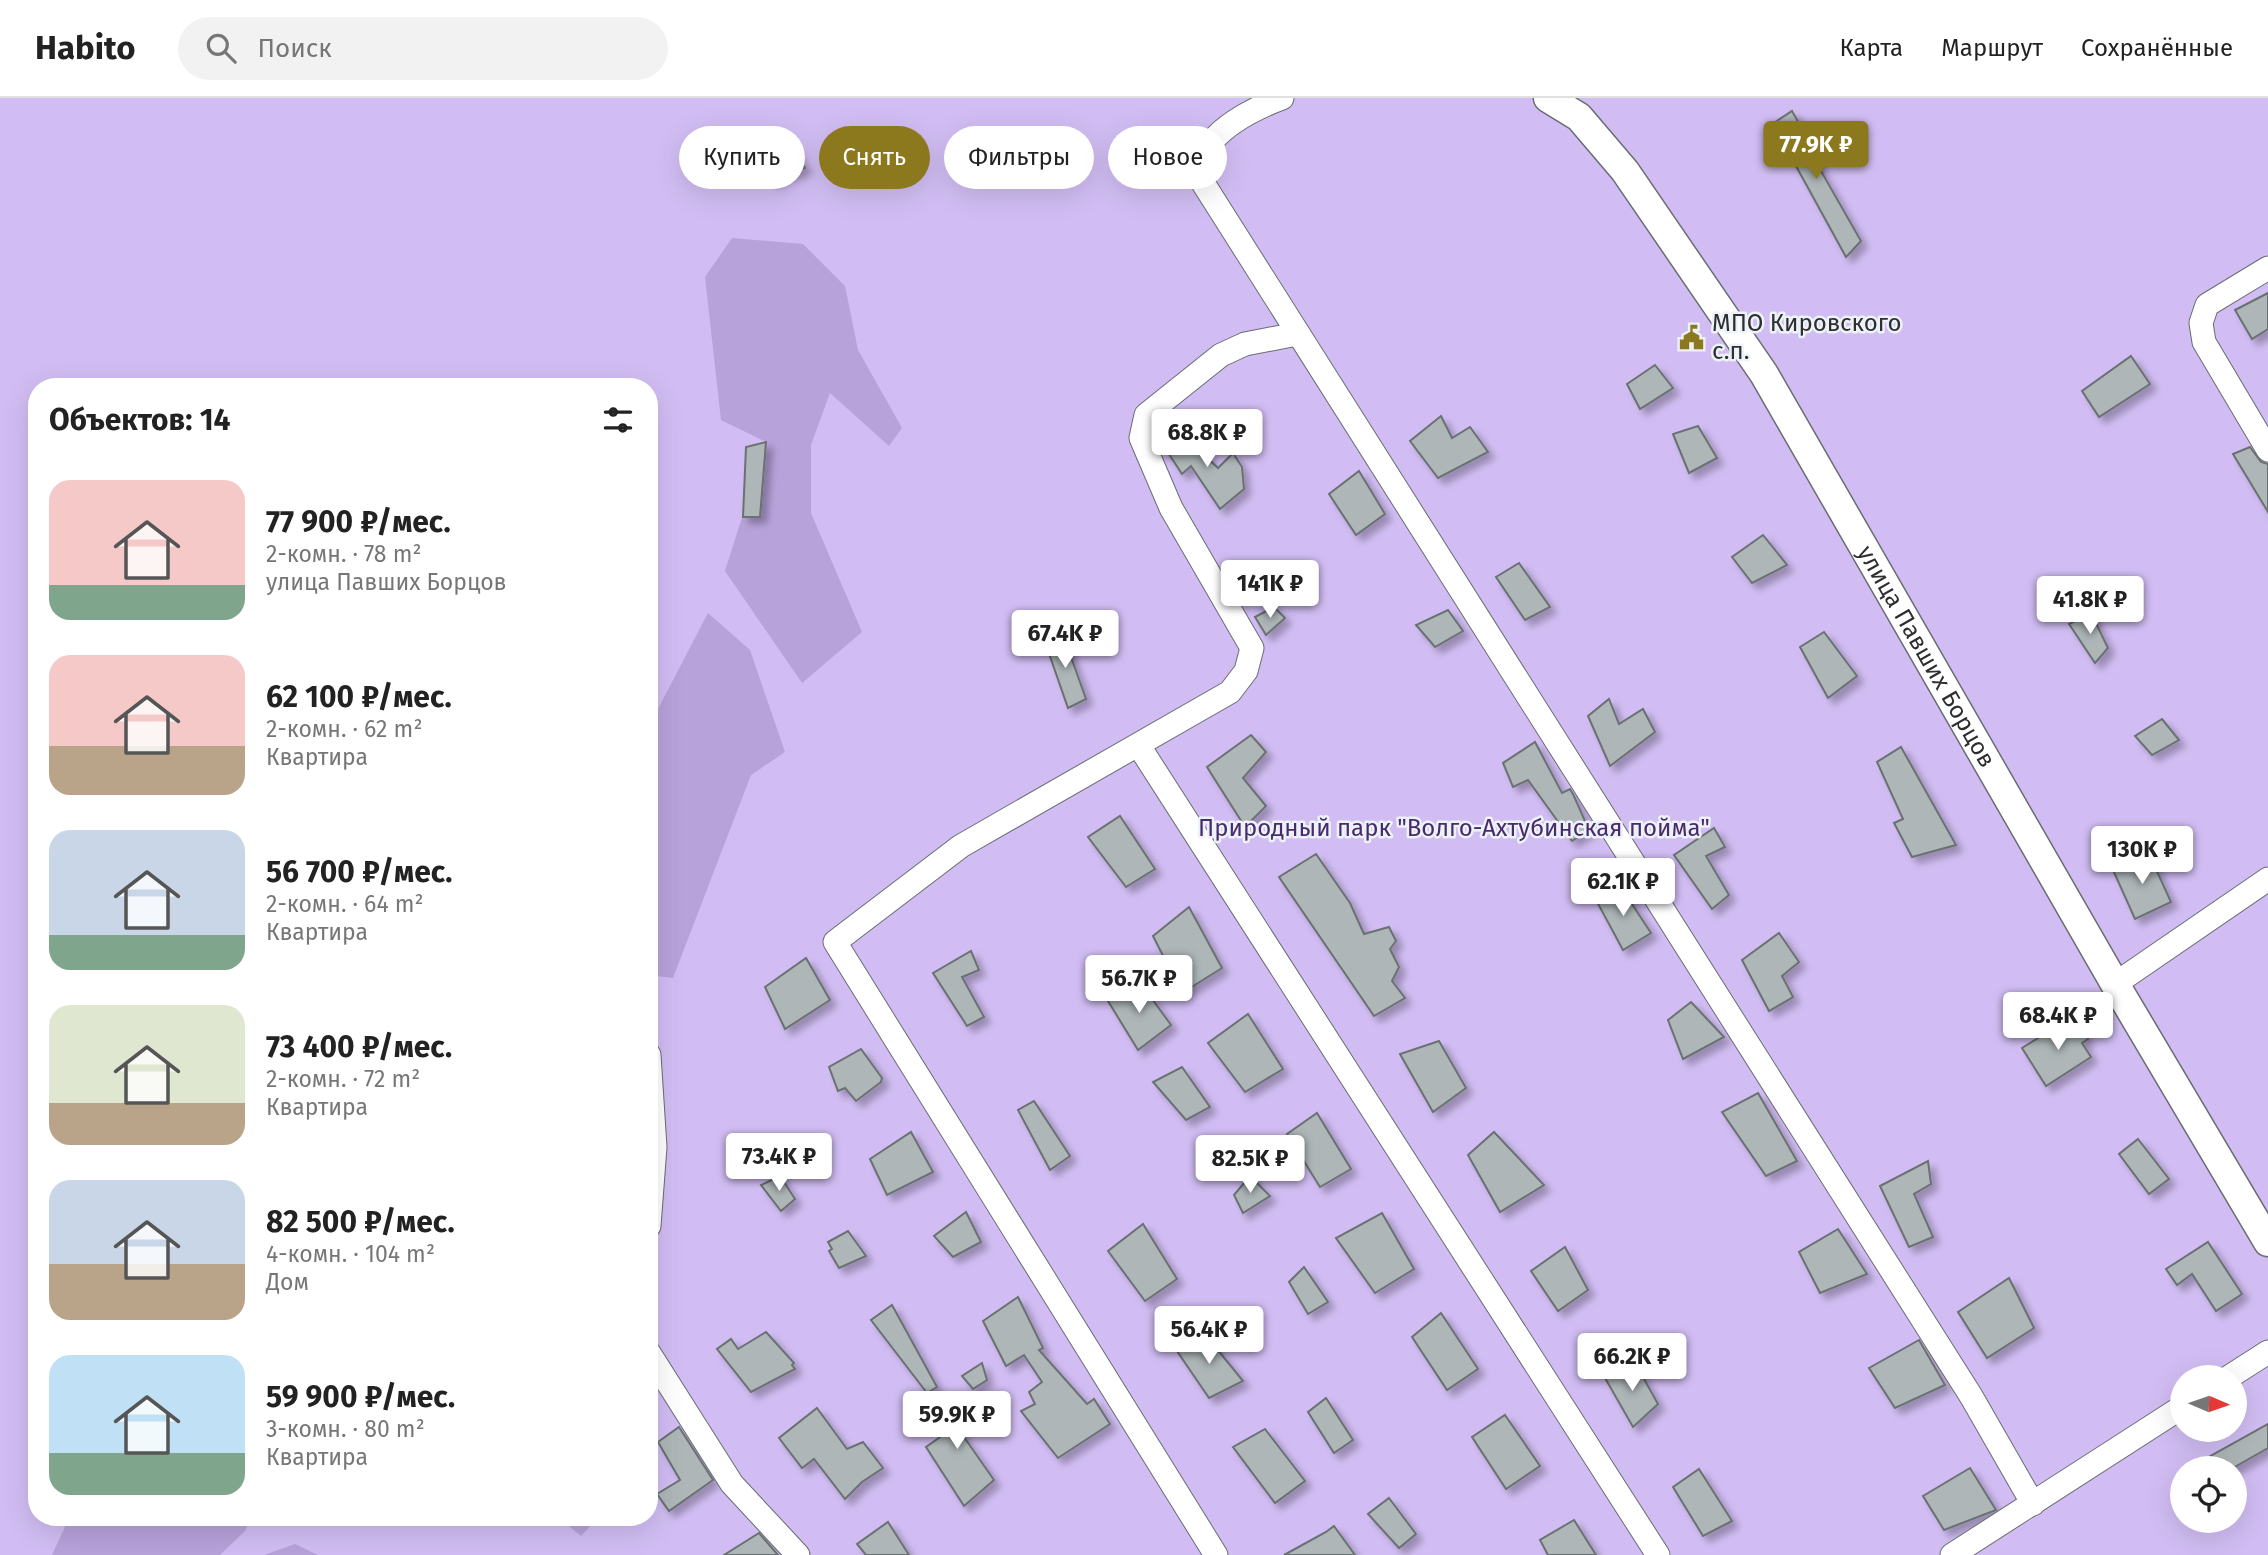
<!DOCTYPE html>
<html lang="ru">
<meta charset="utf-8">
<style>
:root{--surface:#fff;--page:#f2f2f2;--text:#222;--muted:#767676;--line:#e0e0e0;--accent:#8c791e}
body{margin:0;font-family:"Fira Sans",sans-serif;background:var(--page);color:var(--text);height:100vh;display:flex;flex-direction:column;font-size:26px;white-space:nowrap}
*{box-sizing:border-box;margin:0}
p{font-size:23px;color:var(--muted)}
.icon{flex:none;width:38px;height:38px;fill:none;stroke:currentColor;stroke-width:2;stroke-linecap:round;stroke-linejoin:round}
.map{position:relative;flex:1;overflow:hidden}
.panel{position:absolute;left:28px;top:280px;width:630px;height:1148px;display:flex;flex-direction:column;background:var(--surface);border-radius:28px;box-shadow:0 7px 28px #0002}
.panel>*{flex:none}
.guide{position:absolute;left:679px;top:28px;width:665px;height:63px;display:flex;gap:14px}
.needle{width:46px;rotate:92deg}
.controls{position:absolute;left:2170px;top:1267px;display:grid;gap:14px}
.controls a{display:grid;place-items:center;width:77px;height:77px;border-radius:50%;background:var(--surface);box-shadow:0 7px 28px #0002;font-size:35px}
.price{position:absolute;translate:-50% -60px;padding:0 16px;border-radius:7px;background:#fff;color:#222;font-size:23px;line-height:46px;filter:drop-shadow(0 2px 4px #0008)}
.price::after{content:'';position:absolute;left:50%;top:42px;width:21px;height:16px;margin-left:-10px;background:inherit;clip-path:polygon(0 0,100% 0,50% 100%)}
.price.selected{background:var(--accent);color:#fff}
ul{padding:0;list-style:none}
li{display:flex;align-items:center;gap:21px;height:175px;padding:0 21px}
li span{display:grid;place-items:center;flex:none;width:196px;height:140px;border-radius:21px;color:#555}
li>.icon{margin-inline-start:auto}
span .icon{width:84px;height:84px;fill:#fffc;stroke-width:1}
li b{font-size:30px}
h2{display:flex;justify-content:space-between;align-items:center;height:84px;padding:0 21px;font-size:30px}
.pill{padding:0 24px;border-radius:32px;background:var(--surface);box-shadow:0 7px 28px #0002;font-size:24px;line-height:63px}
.pill.selected{background:var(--accent);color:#fff}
header{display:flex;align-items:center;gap:42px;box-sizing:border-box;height:98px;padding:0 35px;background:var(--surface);border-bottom:2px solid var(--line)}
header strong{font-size:33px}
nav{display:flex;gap:38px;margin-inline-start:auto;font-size:24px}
.search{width:490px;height:63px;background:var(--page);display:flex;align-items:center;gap:18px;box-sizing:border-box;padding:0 24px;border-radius:38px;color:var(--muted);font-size:26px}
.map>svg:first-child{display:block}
.green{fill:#d1bdf3;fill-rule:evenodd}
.forest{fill:#b7a2da}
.building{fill:#aeb6b8;stroke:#697172;stroke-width:2;filter:url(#shadow)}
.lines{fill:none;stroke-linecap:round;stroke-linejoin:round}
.minor-casing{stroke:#686d72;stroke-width:25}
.tertiary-casing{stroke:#686d72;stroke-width:31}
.minor{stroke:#fff;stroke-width:23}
.tertiary{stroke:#fff;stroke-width:28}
.labels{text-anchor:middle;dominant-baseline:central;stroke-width:5;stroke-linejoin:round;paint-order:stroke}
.poi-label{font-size:24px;fill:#2c2e30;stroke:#ecf2f7;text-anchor:start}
.street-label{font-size:24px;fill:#2c2e30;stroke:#ecf2f7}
.park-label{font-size:24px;fill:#482a6d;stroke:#ecf2f7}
</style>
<header>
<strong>Habito</strong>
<div class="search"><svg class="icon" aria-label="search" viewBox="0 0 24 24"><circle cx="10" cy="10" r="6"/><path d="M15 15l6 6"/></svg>Поиск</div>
<nav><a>Карта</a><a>Маршрут</a><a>Сохранённые</a></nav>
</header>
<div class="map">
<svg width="2268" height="1457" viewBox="0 0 2268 1457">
<defs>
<filter id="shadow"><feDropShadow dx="6" dy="6" stdDeviation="3.5" flood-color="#0004"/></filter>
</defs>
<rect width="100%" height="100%" fill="#dee4e9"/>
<!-- green -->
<path class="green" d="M0,0H2268V1457H0ZM37,289H649V1419H37ZM2182,1279H2235V1332H2182ZM2182,1370H2235V1423H2182Z"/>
<!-- forest -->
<g class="forest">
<path d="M732,140L803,146L845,188L858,252L902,330L889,348L830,295L811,347V415L862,534L802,585L725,473L766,344L721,322L705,179Z"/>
<path d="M708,515L750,552L785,654L751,677L673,880L649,877V628Z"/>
<path d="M74,1419H251L245,1433L220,1457H52L68,1422Z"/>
<path d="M409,1419H469L454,1428Z"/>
<path d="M558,1419H599L581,1438Z"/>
<path d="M295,1446L318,1457H264Z"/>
</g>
<!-- building -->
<g class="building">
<path d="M1792,13L1805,36L1801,38L1861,143L1846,159L1785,48L1782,50L1769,28Z"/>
<path d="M793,48L805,70L771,84L766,59Z"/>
<path d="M2268,195V231L2252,241L2235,212Z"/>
<path d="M2131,258L2150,286L2099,319L2082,293Z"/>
<path d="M1655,267L1673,290L1640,311L1627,286Z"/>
<path d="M1441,318L1452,340L1470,329L1488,354L1438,380L1410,343Z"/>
<path d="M1171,326L1218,370L1233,355L1242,369L1244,391L1220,411L1191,368L1182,376L1165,350L1175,344L1166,330Z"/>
<path d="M1698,328L1717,360L1689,375L1673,336Z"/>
<path d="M766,344L760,419H743L746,349Z"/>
<path d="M2250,349L2261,364L2268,366V414L2233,356Z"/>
<path d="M1359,373L1385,416L1356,437L1329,396Z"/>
<path d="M1763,437L1787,467L1752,485L1732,459Z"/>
<path d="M1519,465L1550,509L1525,522L1496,479Z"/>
<path d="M1274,509L1285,520L1266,537L1255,519Z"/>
<path d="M1448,512L1463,533L1435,549L1416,527Z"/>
<path d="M2091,515L2108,550L2095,565L2069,526Z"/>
<path d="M1062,534L1086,601L1068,610L1044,541Z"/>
<path d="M1824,534L1857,578L1828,600L1800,549Z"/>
<path d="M1609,601L1619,626L1643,611L1655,634L1610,668L1588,618Z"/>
<path d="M2162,621L2179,642L2152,657L2135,638Z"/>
<path d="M1251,637L1266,654L1243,680L1266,708L1245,729L1207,669Z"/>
<path d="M1535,644L1562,695L1570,691L1573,696L1589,732L1572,743L1528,682L1513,689L1503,665Z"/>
<path d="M1901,649L1956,747L1912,759L1894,725L1903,721L1877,664Z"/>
<path d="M1120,718L1155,771L1126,789L1088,739Z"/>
<path d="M1714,730L1725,749L1706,758L1729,797L1712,811L1674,757Z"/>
<path d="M1316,756L1350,805L1364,836L1389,829L1396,843L1390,851L1399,869L1392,883L1405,900L1374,918L1279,779Z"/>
<path d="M2149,756L2171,804L2135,821L2113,772Z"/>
<path d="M1620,788L1651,835L1623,852L1596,802Z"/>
<path d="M1189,809L1222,870L1182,895L1153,838Z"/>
<path d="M1779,835L1799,864L1782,878L1793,899L1769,913L1742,862Z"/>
<path d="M971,853L979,872L962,879L984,919L967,928L933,875Z"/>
<path d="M806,860L830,902L785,931L765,889Z"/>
<path d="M1139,883L1171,927L1138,952L1108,903Z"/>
<path d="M1691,904L1724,939L1683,961L1668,922Z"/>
<path d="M1248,916L1283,971L1245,994L1208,945Z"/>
<path d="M2069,921L2074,929L2079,926L2088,941L2082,945L2091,959L2046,988L2022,950Z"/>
<path d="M1439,943L1466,990L1433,1014L1400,956Z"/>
<path d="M861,951L882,980L881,984L856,1003L845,990L838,993L829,969Z"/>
<path d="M1182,969L1210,1009L1186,1022L1153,984Z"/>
<path d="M1758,995L1797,1063L1766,1078L1722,1014Z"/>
<path d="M1034,1003L1070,1058L1050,1072L1018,1012Z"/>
<path d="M1317,1015L1351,1071L1320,1089L1287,1036Z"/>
<path d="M911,1034L933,1074L887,1097L870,1061Z"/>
<path d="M1494,1034L1544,1087L1500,1114L1468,1057Z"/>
<path d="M2138,1041L2169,1081L2149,1096L2119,1056Z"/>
<path d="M1928,1063L1931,1086L1914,1096L1933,1139L1909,1149L1880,1088Z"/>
<path d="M780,1078L795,1101L781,1113L761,1087Z"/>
<path d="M1250,1078L1270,1098L1243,1115L1234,1097Z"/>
<path d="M966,1114L981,1144L953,1159L934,1138Z"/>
<path d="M1382,1115L1414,1171L1375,1195L1336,1140Z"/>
<path d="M1143,1126L1177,1181L1145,1203L1108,1153Z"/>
<path d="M1838,1131L1867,1176L1820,1195L1799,1154Z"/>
<path d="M848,1133L866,1158L839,1170L829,1153L832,1151L828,1144Z"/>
<path d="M2208,1144L2242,1196L2216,1213L2192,1176L2177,1187L2166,1171Z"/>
<path d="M1565,1149L1588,1192L1558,1213L1531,1173Z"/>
<path d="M1304,1169L1328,1204L1308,1216L1289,1184Z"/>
<path d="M2009,1180L2034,1230L1987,1260L1958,1214Z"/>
<path d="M1018,1199L1043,1250L1039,1252L1087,1306L1094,1301L1110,1326L1058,1360L1021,1313L1035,1306L1029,1294L1042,1284L1024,1257L1006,1268L983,1223Z"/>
<path d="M892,1207L937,1289L927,1295L871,1222Z"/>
<path d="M1441,1215L1478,1271L1447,1292L1412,1239Z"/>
<path d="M766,1234L794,1265L792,1267L795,1271L751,1294L717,1251L731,1241L738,1251Z"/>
<path d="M1204,1235L1243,1283L1209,1300L1177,1253Z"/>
<path d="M1919,1242L1945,1287L1895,1310L1869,1270Z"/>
<path d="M982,1265L987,1282L973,1291L962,1278Z"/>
<path d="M1635,1265L1658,1306L1633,1329L1605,1280Z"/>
<path d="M957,1295L971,1318L957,1329L994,1382L964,1408L926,1349L943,1337L928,1312Z"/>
<path d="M1326,1300L1353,1342L1334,1355L1308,1314Z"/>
<path d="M817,1310L847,1351L863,1344L883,1370L862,1384L845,1401L814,1361L802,1370L779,1340Z"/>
<path d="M1505,1317L1540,1368L1506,1391L1472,1339Z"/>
<path d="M2268,1326V1350L2233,1370H2189Z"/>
<path d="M679,1329L713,1382L669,1413L657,1396L680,1382L658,1344Z"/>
<path d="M1265,1331L1305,1383L1275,1405L1233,1349Z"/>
<path d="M1970,1370L1996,1412L1944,1432L1923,1398Z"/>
<path d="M1699,1371L1732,1423L1703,1438L1673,1389Z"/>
<path d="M1389,1400L1416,1436L1399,1450L1368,1416Z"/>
<path d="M1574,1422L1596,1457H1548L1540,1442Z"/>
<path d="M888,1424L909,1457H866L857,1446Z"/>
<path d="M1334,1428L1355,1457H1284L1326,1434Z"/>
<path d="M759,1435L778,1457H724Z"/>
</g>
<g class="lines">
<defs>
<g id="minor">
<path d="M1282,0C1255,10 1209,32 1202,63C1200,69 1203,79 1203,85L1971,1298L2033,1406"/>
<path d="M2268,170L2207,207L2201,225L2204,244L2268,352"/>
<path d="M1139,648L1658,1457"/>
<path d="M2115,886L2268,781"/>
<path d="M649,957L655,1049L649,1128"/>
<path d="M649,1255L732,1386L798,1457"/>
<path d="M2229,1279L2268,1254"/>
<path d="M1216,1457L835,844L961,748L1230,594L1246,573L1252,550L1171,410L1141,340L1146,317L1221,257L1245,246L1297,236"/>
<path d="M1952,1457L2182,1309"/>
</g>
<g id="tertiary">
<path id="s1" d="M1548,0L1579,19L1625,73L1764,276L2115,886L2268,1144"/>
</g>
</defs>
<!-- minor casing -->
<use href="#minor" class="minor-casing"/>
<!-- tertiary casing -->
<use href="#tertiary" class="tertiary-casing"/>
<!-- minor -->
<use href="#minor" class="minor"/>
<!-- tertiary -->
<use href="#tertiary" class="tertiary"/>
</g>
<!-- icons -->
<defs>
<symbol id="civic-bare" viewBox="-9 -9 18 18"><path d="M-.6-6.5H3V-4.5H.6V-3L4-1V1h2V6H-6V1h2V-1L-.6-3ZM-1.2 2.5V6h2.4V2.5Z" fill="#8c791e" stroke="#ecf2f7" stroke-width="2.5" paint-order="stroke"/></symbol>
</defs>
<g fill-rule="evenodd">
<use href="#civic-bare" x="1674" y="222" width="35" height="35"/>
</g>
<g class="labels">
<!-- poi labels -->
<g class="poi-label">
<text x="1712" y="225">МПО Кировского<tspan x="1712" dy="28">с.п.</tspan></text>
</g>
<!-- street labels -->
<g class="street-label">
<text stroke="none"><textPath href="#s1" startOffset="679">улица Павших Борцов</textPath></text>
</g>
<!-- park labels -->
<g class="park-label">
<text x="1454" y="730">Природный парк "Волго-Ахтубинская пойма"</text>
</g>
</g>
</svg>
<div class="controls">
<a><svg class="needle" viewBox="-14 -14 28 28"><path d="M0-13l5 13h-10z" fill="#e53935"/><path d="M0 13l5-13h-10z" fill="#767676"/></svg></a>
<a><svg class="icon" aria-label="locate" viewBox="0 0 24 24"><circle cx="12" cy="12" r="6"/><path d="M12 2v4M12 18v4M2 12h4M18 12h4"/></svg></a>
</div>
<b class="price selected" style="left:1816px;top:83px">77.9K ₽</b>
<b class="price" style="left:1207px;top:371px">68.8K ₽</b>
<b class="price" style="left:1270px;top:522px">141K ₽</b>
<b class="price" style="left:2090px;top:538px">41.8K ₽</b>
<b class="price" style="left:1065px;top:572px">67.4K ₽</b>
<b class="price" style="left:2142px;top:788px">130K ₽</b>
<b class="price" style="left:1623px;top:820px">62.1K ₽</b>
<b class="price" style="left:1139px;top:917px">56.7K ₽</b>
<b class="price" style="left:2058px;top:954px">68.4K ₽</b>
<b class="price" style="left:779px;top:1095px">73.4K ₽</b>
<b class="price" style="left:1250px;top:1097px">82.5K ₽</b>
<b class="price" style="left:1209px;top:1268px">56.4K ₽</b>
<b class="price" style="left:1632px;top:1295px">66.2K ₽</b>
<b class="price" style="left:957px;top:1353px">59.9K ₽</b>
<div class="guide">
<a class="pill">Купить</a>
<a class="pill selected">Снять</a>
<a class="pill">Фильтры</a>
<a class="pill">Новое</a>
</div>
<section class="panel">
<h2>Объектов: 14<svg class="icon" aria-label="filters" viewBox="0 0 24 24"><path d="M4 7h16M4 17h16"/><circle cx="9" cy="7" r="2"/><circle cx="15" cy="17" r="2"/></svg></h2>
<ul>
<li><span style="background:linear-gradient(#f6c9c9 75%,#7fa58c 0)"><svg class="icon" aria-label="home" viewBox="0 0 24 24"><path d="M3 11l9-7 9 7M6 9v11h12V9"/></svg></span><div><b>77 900 ₽/мес.</b><p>2-комн. · 78 m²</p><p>улица Павших Борцов</p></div></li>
<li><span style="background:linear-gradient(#f6c9c9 65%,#b9a48a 0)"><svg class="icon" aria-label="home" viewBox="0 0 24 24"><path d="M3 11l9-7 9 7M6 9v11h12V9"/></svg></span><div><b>62 100 ₽/мес.</b><p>2-комн. · 62 m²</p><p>Квартира</p></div></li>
<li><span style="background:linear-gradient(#c9d6e8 75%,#7fa58c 0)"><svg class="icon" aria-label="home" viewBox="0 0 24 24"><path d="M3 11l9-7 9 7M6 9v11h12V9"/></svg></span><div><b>56 700 ₽/мес.</b><p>2-комн. · 64 m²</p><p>Квартира</p></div></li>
<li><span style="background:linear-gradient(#dfe7d0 70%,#b9a48a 0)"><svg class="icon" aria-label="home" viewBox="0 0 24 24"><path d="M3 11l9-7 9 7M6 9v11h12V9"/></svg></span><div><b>73 400 ₽/мес.</b><p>2-комн. · 72 m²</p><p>Квартира</p></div></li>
<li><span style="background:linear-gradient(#c9d6e8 60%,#b9a48a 0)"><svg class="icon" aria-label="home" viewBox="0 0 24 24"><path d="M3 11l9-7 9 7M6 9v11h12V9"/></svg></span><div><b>82 500 ₽/мес.</b><p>4-комн. · 104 m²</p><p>Дом</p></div></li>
<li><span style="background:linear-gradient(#bfe0f5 70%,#7fa58c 0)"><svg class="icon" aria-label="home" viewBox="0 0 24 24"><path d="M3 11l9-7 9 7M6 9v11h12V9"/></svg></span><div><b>59 900 ₽/мес.</b><p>3-комн. · 80 m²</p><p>Квартира</p></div></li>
</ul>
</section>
</div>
